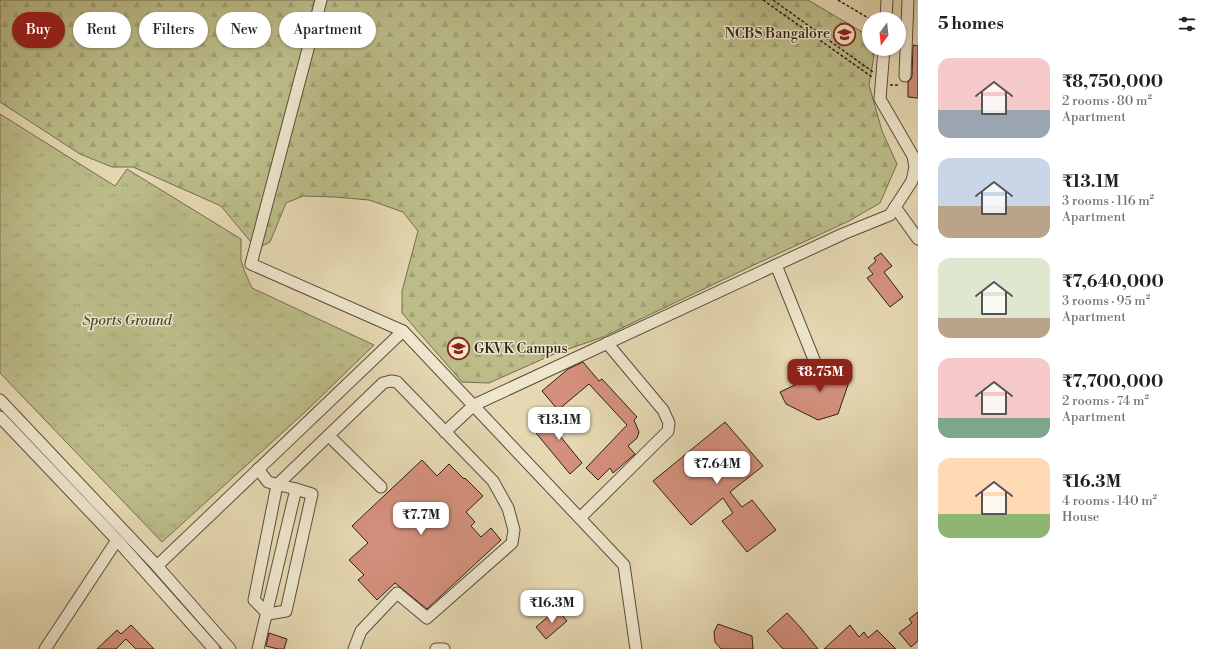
<!DOCTYPE html>
<meta charset="utf-8">
<style>
:root{--surface:#fff;--page:#f6f6f6;--text:#202124;--muted:#757577;--accent:#8f2418}
body{margin:0;font-family:"Libre Bodoni",serif;background:var(--page);color:var(--text);height:100vh;display:flex;flex-direction:column;font-size:15px;white-space:nowrap}
*{box-sizing:border-box;margin:0}
p{font-size:13px;color:var(--muted)}
.icon{flex:none;width:22px;height:22px;fill:none;stroke:currentColor;stroke-width:2;stroke-linecap:round;stroke-linejoin:round}
.map{position:relative;flex:1;overflow:hidden}
.panel{display:flex;flex-direction:column;background:var(--surface);width:300px}
.panel>*{flex:none}
.banner{position:absolute;left:12px;top:12px;width:380px;height:36px;display:flex;gap:8px}
.needle{width:26px;rotate:195deg}
.fabs{position:absolute;left:862px;top:12px;display:grid;gap:8px}
.fabs a{display:grid;place-items:center;width:44px;height:44px;border-radius:50%;background:var(--surface);box-shadow:0 1px 3px #0004;font-size:20px}
.price{position:absolute;translate:-50% -34px;padding:0 9px;border-radius:8px;background:#fff;color:#222;font-size:13px;line-height:26px;filter:drop-shadow(0 1px 2px #0008)}
.price::after{content:'';position:absolute;left:50%;top:24px;width:12px;height:9px;margin-left:-6px;background:inherit;clip-path:polygon(0 0,100% 0,50% 100%)}
.price.on{background:var(--accent);color:#fff}
ul{padding:0;list-style:none}
li{display:flex;align-items:center;gap:12px;height:100px;padding:0 20px}
li span{display:grid;place-items:center;flex:none;width:112px;height:80px;border-radius:12px;color:#555}
li>.icon{margin-inline-start:auto}
span .icon{width:48px;height:48px;fill:#fffc;stroke-width:1}
li b{font-size:17px}
h2{display:flex;justify-content:space-between;align-items:center;height:48px;padding:0 20px;font-size:17px}
.pill{padding:0 14px;border-radius:18px;background:var(--surface);box-shadow:0 1px 3px #0004;font-size:14px;line-height:36px}
.pill.on{background:var(--accent);color:#fff}
main{display:flex;flex:1;min-height:0}
.map>svg:first-child{display:block}
.forest{fill:url(#forest-firs);stroke:#746e4f}
.park{fill:url(#park-tufts);stroke:#746e4f}
.building{fill:#d4907d;stroke:#2d2016}
.lines{fill:none;stroke-linecap:round;stroke-linejoin:round}
.minor-casing{stroke:#5b4e3d;stroke-width:13}
.path{stroke:#2d2016;stroke-width:1.5;stroke-dasharray:3 2;stroke-linecap:butt}
.minor{stroke:#eee6cd;stroke-width:11}
.labels{text-anchor:middle;dominant-baseline:central;stroke-width:3;stroke-linejoin:round;paint-order:stroke}
.poi-label{font-size:14px;fill:#2d2016;stroke:#eee6cd;text-anchor:end}
.park-label{font-size:14px;font-style:italic;fill:#504732;stroke:#eee6cd}
</style>
<main>
<div class="map">
<svg width="918" height="649" viewBox="0 0 918 649">
<defs>
<pattern id="forest-firs" width="22" height="20" patternUnits="userSpaceOnUse"><rect width="22" height="20" fill="#bbbc88"/><path d="M5 1l3.5 6h-7zM16 11l3.5 6h-7z" fill="#a1a175"/></pattern>
<pattern id="park-tufts" width="24" height="20" patternUnits="userSpaceOnUse"><rect width="24" height="20" fill="#bbbc88"/><path d="M3 7l-1-3M5 7V3M7 7l1-3M15 17l-1-3M17 17v-4M19 17l1-3" fill="none" stroke="#a1a175"/></pattern>
</defs>
<rect width="100%" height="100%" fill="#e5d8b2"/>
<filter id="stains"><feTurbulence type="fractalNoise" baseFrequency=".005" numOctaves="4"/><feColorMatrix values="0 0 0 0 .2 0 0 0 0 .09 0 0 0 0 .02 0 0 0 .5 -.17"/></filter>
<radialGradient id="worn" r=".72"><stop offset=".6" stop-color="#630" stop-opacity="0"/><stop offset="1" stop-color="#630" stop-opacity=".3"/></radialGradient>
<!-- forest -->
<path class="forest" d="M0,0H808L869,36V49H873L874,56L869,85L882,131L897,164L880,203L849,221L756,264L603,337L554,354L489,383L462,382L402,313V291L418,231L403,212L369,200L335,197L303,196L286,203L270,242L260,247L250,241L221,206L133,167H112L80,154L0,102Z"/>
<!-- park -->
<path class="park" d="M0,114L115,186L127,169L241,239V260L244,270L252,288L374,345L304,413L162,542L0,373Z"/>
<!-- building -->
<g class="building">
<path d="M913,45L918,46V98L908,97V82L911,79L912,76Z"/>
<path d="M881,253L892,266L884,272L903,297L890,307L867,278L873,274L868,268L876,261L874,258Z"/>
<path d="M583,362L599,381L602,379L637,417L634,420L639,432L637,438L628,446L635,454L613,473L610,468L598,480L586,468L627,425L589,384L558,410L542,391L568,369Z"/>
<path d="M842,363L851,376L838,414L818,420L786,404L780,392Z"/>
<path d="M559,410L573,424L560,436L582,463L570,474L536,433Z"/>
<path d="M725,422L763,466L730,492L742,507L752,500L776,530L747,552L722,521L733,513L723,498L691,525L653,481Z"/>
<path d="M422,460L437,476L449,464L464,479L465,478L483,496L466,512L475,522L471,526L481,537L491,528L501,540L427,609L395,583L377,600L358,580L364,575L349,560L368,543L352,526Z"/>
<path d="M557,609L567,621L546,639L536,627Z"/>
<path d="M918,612V641L911,647L899,633L912,623L909,619Z"/>
<path d="M787,613L800,627L818,649H783L767,631Z"/>
<path d="M718,624L752,636L753,649H721L715,642L714,632Z"/>
<path d="M131,625L154,649H136L126,639L116,649H97L117,630L121,634Z"/>
<path d="M850,625L859,637L864,632L868,638L877,630L896,649H824Z"/>
<path d="M269,633L287,639L284,649H278L266,646Z"/>
</g>
<g class="lines">
<defs>
<g id="minor">
<path d="M321,0L251,264L403,331"/>
<path d="M886,19L887,0"/>
<path d="M905,76L908,0"/>
<path d="M895,207L918,239"/>
<path d="M776,265L817,367"/>
<path d="M0,400L157,566L230,649"/>
<path d="M0,417L117,540L214,649"/>
<path d="M445,432L474,405L843,234L890,215L912,181L915,167L913,156L880,99L884,49"/>
<path d="M329,436L381,487"/>
<path d="M258,469L268,482L296,489L258,649"/>
<path d="M296,489L312,494L286,611L268,614L254,600L277,485L383,383L391,381L397,382L493,481L508,508L514,530L512,543L427,618L397,593L361,631L354,649"/>
<path d="M580,518L668,431L669,423L663,410L607,343"/>
<path d="M157,566L403,331L624,565L636,649"/>
<path d="M45,649L117,540"/>
<path d="M436,649H444"/>
</g>
</defs>
<!-- minor casing -->
<use href="#minor" class="minor-casing"/>
<!-- path -->
<g class="path">
<path d="M763,0L872,77"/>
<path d="M773,0L873,72"/>
<path d="M838,0L870,19"/>
<path d="M890,85H900"/>
</g>
<!-- minor -->
<use href="#minor" class="minor"/>
</g>
<!-- icons -->
<defs>
<symbol id="university-ring" viewBox="-11 -11 22 22"><circle r="9.5" fill="#eee6cd" stroke="#8f2418" stroke-width="1.5"/><path d="M0-5L7-2L0 1L-7-2ZM-4 1L0 2.5L4 1V4Q0 6-4 4Z" fill="#8f2418"/></symbol>
</defs>
<g fill-rule="evenodd">
<use href="#university-ring" x="832" y="22" width="25" height="25"/>
<use href="#university-ring" x="446" y="336" width="25" height="25"/>
</g>
<g class="labels">
<!-- poi labels -->
<g class="poi-label">
<text x="830" y="34">NCBS Bangalore</text>
<text x="474" y="349" text-anchor="start">GKVK Campus</text>
</g>
<!-- park labels -->
<g class="park-label">
<text x="127" y="321">Sports Ground</text>
</g>
</g>
<rect width="100%" height="100%" filter="url(#stains)"/>
<rect width="100%" height="100%" fill="url(#worn)"/>
</svg>
<div class="fabs">
<a><svg class="needle" viewBox="-14 -14 28 28"><path d="M0-13l5 13h-10z" fill="#e53935"/><path d="M0 13l5-13h-10z" fill="#757577"/></svg></a>
</div>
<b class="price on" style="left:820px;top:393px">₹8.75M</b>
<b class="price" style="left:559px;top:441px">₹13.1M</b>
<b class="price" style="left:717px;top:485px">₹7.64M</b>
<b class="price" style="left:421px;top:536px">₹7.7M</b>
<b class="price" style="left:552px;top:624px">₹16.3M</b>
<div class="banner">
<a class="pill on">Buy</a>
<a class="pill">Rent</a>
<a class="pill">Filters</a>
<a class="pill">New</a>
<a class="pill">Apartment</a>
</div>
</div>
<section class="panel">
<h2>5 homes<svg class="icon" aria-label="filters" viewBox="0 0 24 24"><path d="M4 7h16M4 17h16"/><circle cx="9" cy="7" r="2"/><circle cx="15" cy="17" r="2"/></svg></h2>
<ul>
<li><span style="background:linear-gradient(#f6c9c9 65%,#9aa5b1 0)"><svg class="icon" aria-label="home" viewBox="0 0 24 24"><path d="M3 11l9-7 9 7M6 9v11h12V9"/></svg></span><div><b>₹8,750,000</b><p>2 rooms · 80 m²</p><p>Apartment</p></div></li>
<li><span style="background:linear-gradient(#c9d6e8 60%,#b9a48a 0)"><svg class="icon" aria-label="home" viewBox="0 0 24 24"><path d="M3 11l9-7 9 7M6 9v11h12V9"/></svg></span><div><b>₹13.1M</b><p>3 rooms · 116 m²</p><p>Apartment</p></div></li>
<li><span style="background:linear-gradient(#dfe7d0 75%,#b9a48a 0)"><svg class="icon" aria-label="home" viewBox="0 0 24 24"><path d="M3 11l9-7 9 7M6 9v11h12V9"/></svg></span><div><b>₹7,640,000</b><p>3 rooms · 95 m²</p><p>Apartment</p></div></li>
<li><span style="background:linear-gradient(#f6c9c9 75%,#7fa58c 0)"><svg class="icon" aria-label="home" viewBox="0 0 24 24"><path d="M3 11l9-7 9 7M6 9v11h12V9"/></svg></span><div><b>₹7,700,000</b><p>2 rooms · 74 m²</p><p>Apartment</p></div></li>
<li><span style="background:linear-gradient(#ffd9b3 70%,#8fb573 0)"><svg class="icon" aria-label="home" viewBox="0 0 24 24"><path d="M3 11l9-7 9 7M6 9v11h12V9"/></svg></span><div><b>₹16.3M</b><p>4 rooms · 140 m²</p><p>House</p></div></li>
</ul>
</section>
</main>
